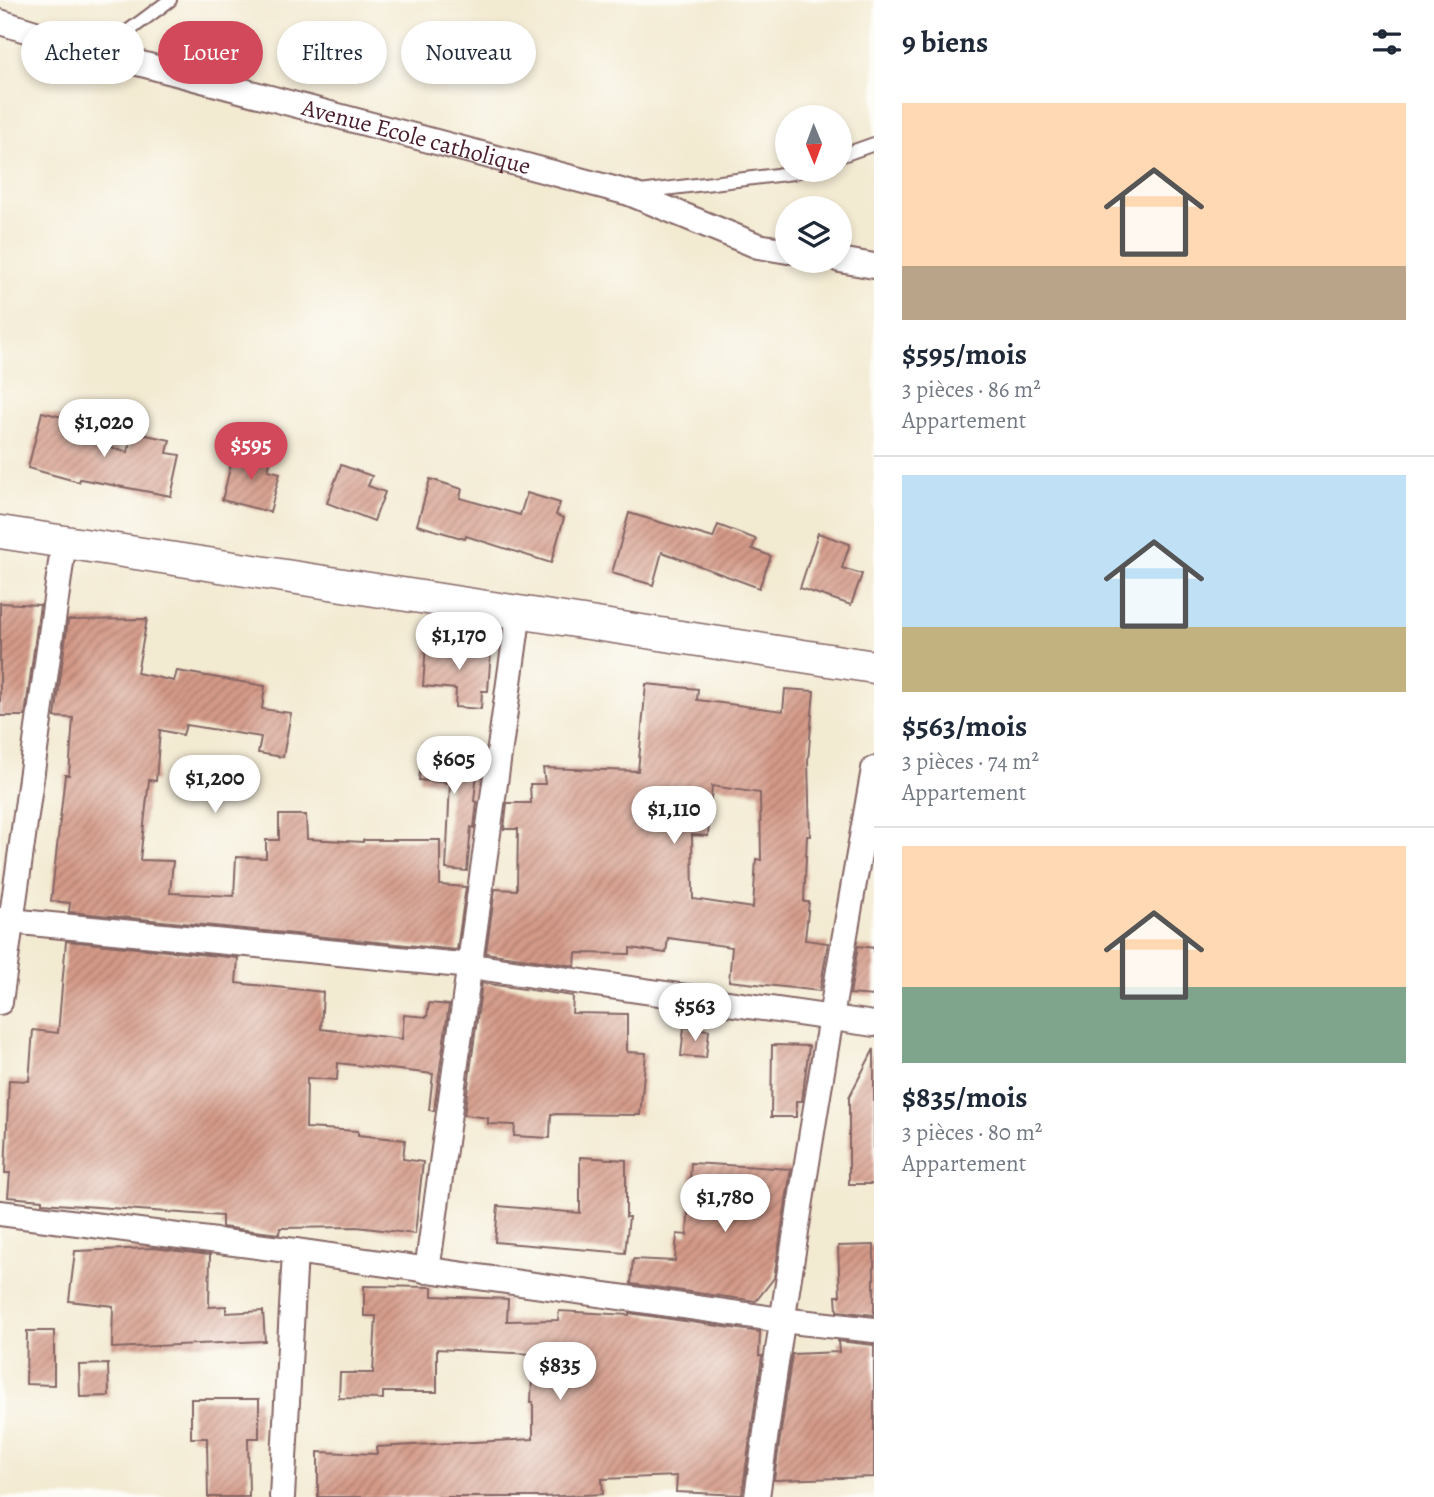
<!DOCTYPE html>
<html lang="fr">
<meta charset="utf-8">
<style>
:root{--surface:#fff;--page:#f2f2f3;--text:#1f2937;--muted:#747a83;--line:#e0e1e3;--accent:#d1495b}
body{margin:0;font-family:Alegreya,serif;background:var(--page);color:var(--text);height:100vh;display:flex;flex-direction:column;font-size:26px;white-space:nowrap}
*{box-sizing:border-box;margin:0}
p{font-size:23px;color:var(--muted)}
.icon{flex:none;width:38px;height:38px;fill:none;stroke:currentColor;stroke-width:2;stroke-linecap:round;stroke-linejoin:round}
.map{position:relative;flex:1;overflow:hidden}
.drawer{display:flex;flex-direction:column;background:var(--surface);width:560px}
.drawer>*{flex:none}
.top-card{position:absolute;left:21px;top:21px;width:665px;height:63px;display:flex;gap:14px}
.needle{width:46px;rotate:179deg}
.controls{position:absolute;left:775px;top:105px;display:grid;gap:14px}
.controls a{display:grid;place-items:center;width:77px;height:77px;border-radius:50%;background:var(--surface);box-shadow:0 4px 10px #0003;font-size:35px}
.price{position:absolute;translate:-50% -60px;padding:0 16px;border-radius:24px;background:#fff;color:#222;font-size:23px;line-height:46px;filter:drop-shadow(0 2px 4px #0008)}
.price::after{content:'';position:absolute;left:50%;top:42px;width:21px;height:16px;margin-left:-10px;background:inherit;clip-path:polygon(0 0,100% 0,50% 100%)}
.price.current{background:var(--accent);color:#fff}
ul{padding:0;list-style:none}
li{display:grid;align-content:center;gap:14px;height:371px;padding:0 28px}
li+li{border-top:2px solid var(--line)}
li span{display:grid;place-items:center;height:217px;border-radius:0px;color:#555}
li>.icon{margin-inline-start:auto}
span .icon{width:126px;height:126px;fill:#fffc;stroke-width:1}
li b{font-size:30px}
h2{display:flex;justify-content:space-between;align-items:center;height:84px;padding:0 28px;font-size:30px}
.chip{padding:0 24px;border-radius:32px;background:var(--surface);box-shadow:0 4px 10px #0003;font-size:24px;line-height:63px}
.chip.current{background:var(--accent);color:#fff}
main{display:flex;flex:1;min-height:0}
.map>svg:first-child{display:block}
.building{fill:url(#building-hatch);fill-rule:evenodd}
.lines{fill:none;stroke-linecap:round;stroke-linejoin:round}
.service-casing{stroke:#856665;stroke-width:16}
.minor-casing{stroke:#856665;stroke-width:28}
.tertiary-casing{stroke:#856665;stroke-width:35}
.service{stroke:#fff;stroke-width:12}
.minor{stroke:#fff;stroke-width:24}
.tertiary{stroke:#fff;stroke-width:32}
.labels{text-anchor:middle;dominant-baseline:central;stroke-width:5;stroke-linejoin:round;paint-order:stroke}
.street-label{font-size:24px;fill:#4a1f2b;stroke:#fdfcf7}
</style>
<main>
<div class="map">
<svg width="874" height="1497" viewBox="0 0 874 1497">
<defs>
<pattern id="building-hatch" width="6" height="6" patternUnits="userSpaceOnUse" patternTransform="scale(1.75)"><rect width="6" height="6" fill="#d49a88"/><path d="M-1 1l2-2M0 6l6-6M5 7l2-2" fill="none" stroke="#ae7d6f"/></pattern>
</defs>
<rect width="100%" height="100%" fill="#fdfcf7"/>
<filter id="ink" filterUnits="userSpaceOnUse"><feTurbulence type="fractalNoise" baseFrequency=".0143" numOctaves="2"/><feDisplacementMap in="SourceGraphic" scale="14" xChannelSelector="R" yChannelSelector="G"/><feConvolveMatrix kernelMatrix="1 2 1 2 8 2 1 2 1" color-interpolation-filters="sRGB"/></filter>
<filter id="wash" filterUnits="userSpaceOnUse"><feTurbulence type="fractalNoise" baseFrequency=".00686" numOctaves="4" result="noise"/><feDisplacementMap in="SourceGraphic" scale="28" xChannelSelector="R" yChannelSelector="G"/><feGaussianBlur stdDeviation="1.57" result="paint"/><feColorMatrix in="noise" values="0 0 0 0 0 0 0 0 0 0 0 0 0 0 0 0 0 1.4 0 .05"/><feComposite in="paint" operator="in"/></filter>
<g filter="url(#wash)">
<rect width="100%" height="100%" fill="#f3ead2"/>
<g id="blocks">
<!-- building -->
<g class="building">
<path d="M42,412L74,420L70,437L128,452L132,432L170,440L167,453L180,455L171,496L80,479L79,482L28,468Z"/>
<path d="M235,449L271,459L268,470L280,473L270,512L222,500Z"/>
<path d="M341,465L372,476L368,486L385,492L374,521L327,503Z"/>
<path d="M430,479L462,489L460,498L520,515L527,493L560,503L556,515L564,518L551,563L466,536L465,539L417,525Z"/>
<path d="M629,513L713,538L718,525L756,539L752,549L771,556L759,588L662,552L653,585L612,573Z"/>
<path d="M818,533L850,544L842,568L862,574L851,605L800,588Z"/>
<path d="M0,603L40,605L25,716H0Z"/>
<path d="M147,619L137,673L174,681L177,671L265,686L262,709L291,713L283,757L258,753L261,737L186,725L183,735L160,730L156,781L149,780L140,860L173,861L170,893L234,896L236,857L266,858V840H279V815H306L307,839L363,842V840H440V885L466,887L457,950L69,912L70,903L51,901L65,775H69L73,718L55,717L68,620Z"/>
<path d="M426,644L491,649L488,691H482L481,709L455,707L456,689L423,686Z"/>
<path d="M646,684L698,689L697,700L783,711L785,689L814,691L808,761L810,836H807L804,902H809L805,940L828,943L820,991L729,981L732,947L668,938L666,953L630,948V954L576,953L575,966L486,953L495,889L517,890L518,829H504L507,803H531L530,784H545L543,768L638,771ZM712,786L760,793L761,860L756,859L753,908L693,899L692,835L708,836Z"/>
<path d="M423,742L465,746L464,761L478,762L474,801L477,802L474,828L471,827L467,871L446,869L450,783L419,780Z"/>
<path d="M66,941L238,958L236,983L323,992L321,1029L402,1039L404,1015L427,1017L429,1003L449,1005L434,1111L429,1110L433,1074L338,1063L337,1080L307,1078L306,1128L358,1131V1135L405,1140L403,1159L423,1162L415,1234L357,1227L280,1228L279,1234L222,1227V1216L42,1203V1200L8,1197L10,1173H5L9,1080L29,1081L33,1030L58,1033Z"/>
<path d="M858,946L874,948V996L850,994Z"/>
<path d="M482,983L573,996L572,1013L627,1014V1052L646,1053L640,1115L551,1114L550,1138L514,1136L515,1125L488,1124V1118L464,1115Z"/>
<path d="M684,1027L709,1030L706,1058L681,1056Z"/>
<path d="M772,1045L809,1046L802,1101H796V1117H771Z"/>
<path d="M874,1049V1184H849V1097Z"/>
<path d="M580,1157L626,1160V1217H629L625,1253L495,1242L498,1206L580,1213Z"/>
<path d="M691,1163L791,1169L774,1278L756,1301L631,1284L633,1259L675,1261L677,1234L687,1235Z"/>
<path d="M874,1245V1315L837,1311L836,1296H840L838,1246Z"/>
<path d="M154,1248L210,1255L209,1307L226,1306V1313L263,1311L265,1341L112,1348L113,1306L69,1301L75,1251Z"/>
<path d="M364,1286L432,1287V1296L508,1299L507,1321L558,1320L559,1311L629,1315V1313L760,1332L759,1356H762L742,1495L676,1492L677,1476L602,1479L603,1494L542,1497H318V1452L377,1454L376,1447L533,1439V1402H531L533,1354L437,1349V1392H383V1399L339,1398L340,1373H373L376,1316H364Z"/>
<path d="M27,1331H54V1385L26,1384Z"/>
<path d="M838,1341L874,1345V1477L774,1480L792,1354L839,1352Z"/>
<path d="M108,1364L109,1396L80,1397L79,1365Z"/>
<path d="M191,1399H259V1438H248L249,1497H208L207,1438H191Z"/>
</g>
</g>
</g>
<g filter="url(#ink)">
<use href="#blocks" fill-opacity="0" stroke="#856665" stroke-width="2"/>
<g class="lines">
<defs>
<g id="service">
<path d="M100,52L170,0"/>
<path d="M840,156L874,144"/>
<path d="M640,192L793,173L802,170"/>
</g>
<g id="minor">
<path id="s1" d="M0,22L100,53L629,193L758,246L788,251"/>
<path d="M840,260L874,266"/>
<path d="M0,920L471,966L874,1024"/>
<path d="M0,1002L64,541"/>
<path d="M0,1213L295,1251L781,1320L874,1330"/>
<path d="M427,1271L519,611"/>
<path d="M282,1497L295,1251"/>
<path d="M757,1497C790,1253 831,1011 874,769"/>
</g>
<path id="tertiary" d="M0,532L874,667"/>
</defs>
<!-- service casing -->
<use href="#service" class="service-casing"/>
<!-- minor casing -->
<use href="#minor" class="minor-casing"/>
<!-- tertiary casing -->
<use href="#tertiary" class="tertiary-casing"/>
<!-- service -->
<use href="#service" class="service"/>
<!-- minor -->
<use href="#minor" class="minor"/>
<!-- tertiary -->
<use href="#tertiary" class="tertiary"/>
</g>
</g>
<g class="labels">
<!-- street labels -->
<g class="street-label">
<text stroke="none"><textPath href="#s1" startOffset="432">Avenue Ecole catholique</textPath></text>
</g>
</g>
</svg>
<div class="controls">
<a><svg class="needle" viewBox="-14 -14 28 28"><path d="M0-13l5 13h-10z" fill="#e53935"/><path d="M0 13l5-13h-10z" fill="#747a83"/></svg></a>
<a><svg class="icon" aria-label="layers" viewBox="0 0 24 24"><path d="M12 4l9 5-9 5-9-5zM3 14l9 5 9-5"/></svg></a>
</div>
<b class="price" style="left:104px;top:459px">$1,020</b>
<b class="price current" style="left:251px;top:482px">$595</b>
<b class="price" style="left:459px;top:672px">$1,170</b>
<b class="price" style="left:454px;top:796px">$605</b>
<b class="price" style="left:215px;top:815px">$1,200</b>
<b class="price" style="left:674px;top:846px">$1,110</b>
<b class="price" style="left:695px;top:1043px">$563</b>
<b class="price" style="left:725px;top:1234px">$1,780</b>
<b class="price" style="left:560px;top:1402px">$835</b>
<div class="top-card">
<a class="chip">Acheter</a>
<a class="chip current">Louer</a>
<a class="chip">Filtres</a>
<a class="chip">Nouveau</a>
</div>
</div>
<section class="drawer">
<h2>9 biens<svg class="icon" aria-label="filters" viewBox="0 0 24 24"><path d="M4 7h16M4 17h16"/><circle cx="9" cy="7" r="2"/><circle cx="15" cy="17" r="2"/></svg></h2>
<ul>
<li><span style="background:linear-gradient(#ffd9b3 75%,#b9a48a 0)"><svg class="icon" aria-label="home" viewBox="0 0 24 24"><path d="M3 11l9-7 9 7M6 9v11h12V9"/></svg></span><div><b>$595/mois</b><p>3 pièces · 86 m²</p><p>Appartement</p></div></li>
<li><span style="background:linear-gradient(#bfe0f5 70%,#c2b280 0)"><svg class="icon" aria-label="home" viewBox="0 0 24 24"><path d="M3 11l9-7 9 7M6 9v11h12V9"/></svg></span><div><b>$563/mois</b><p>3 pièces · 74 m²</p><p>Appartement</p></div></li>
<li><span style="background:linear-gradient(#ffd9b3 65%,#7fa58c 0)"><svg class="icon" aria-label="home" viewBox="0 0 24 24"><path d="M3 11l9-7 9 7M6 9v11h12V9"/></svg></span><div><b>$835/mois</b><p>3 pièces · 80 m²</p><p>Appartement</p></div></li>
</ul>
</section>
</main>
